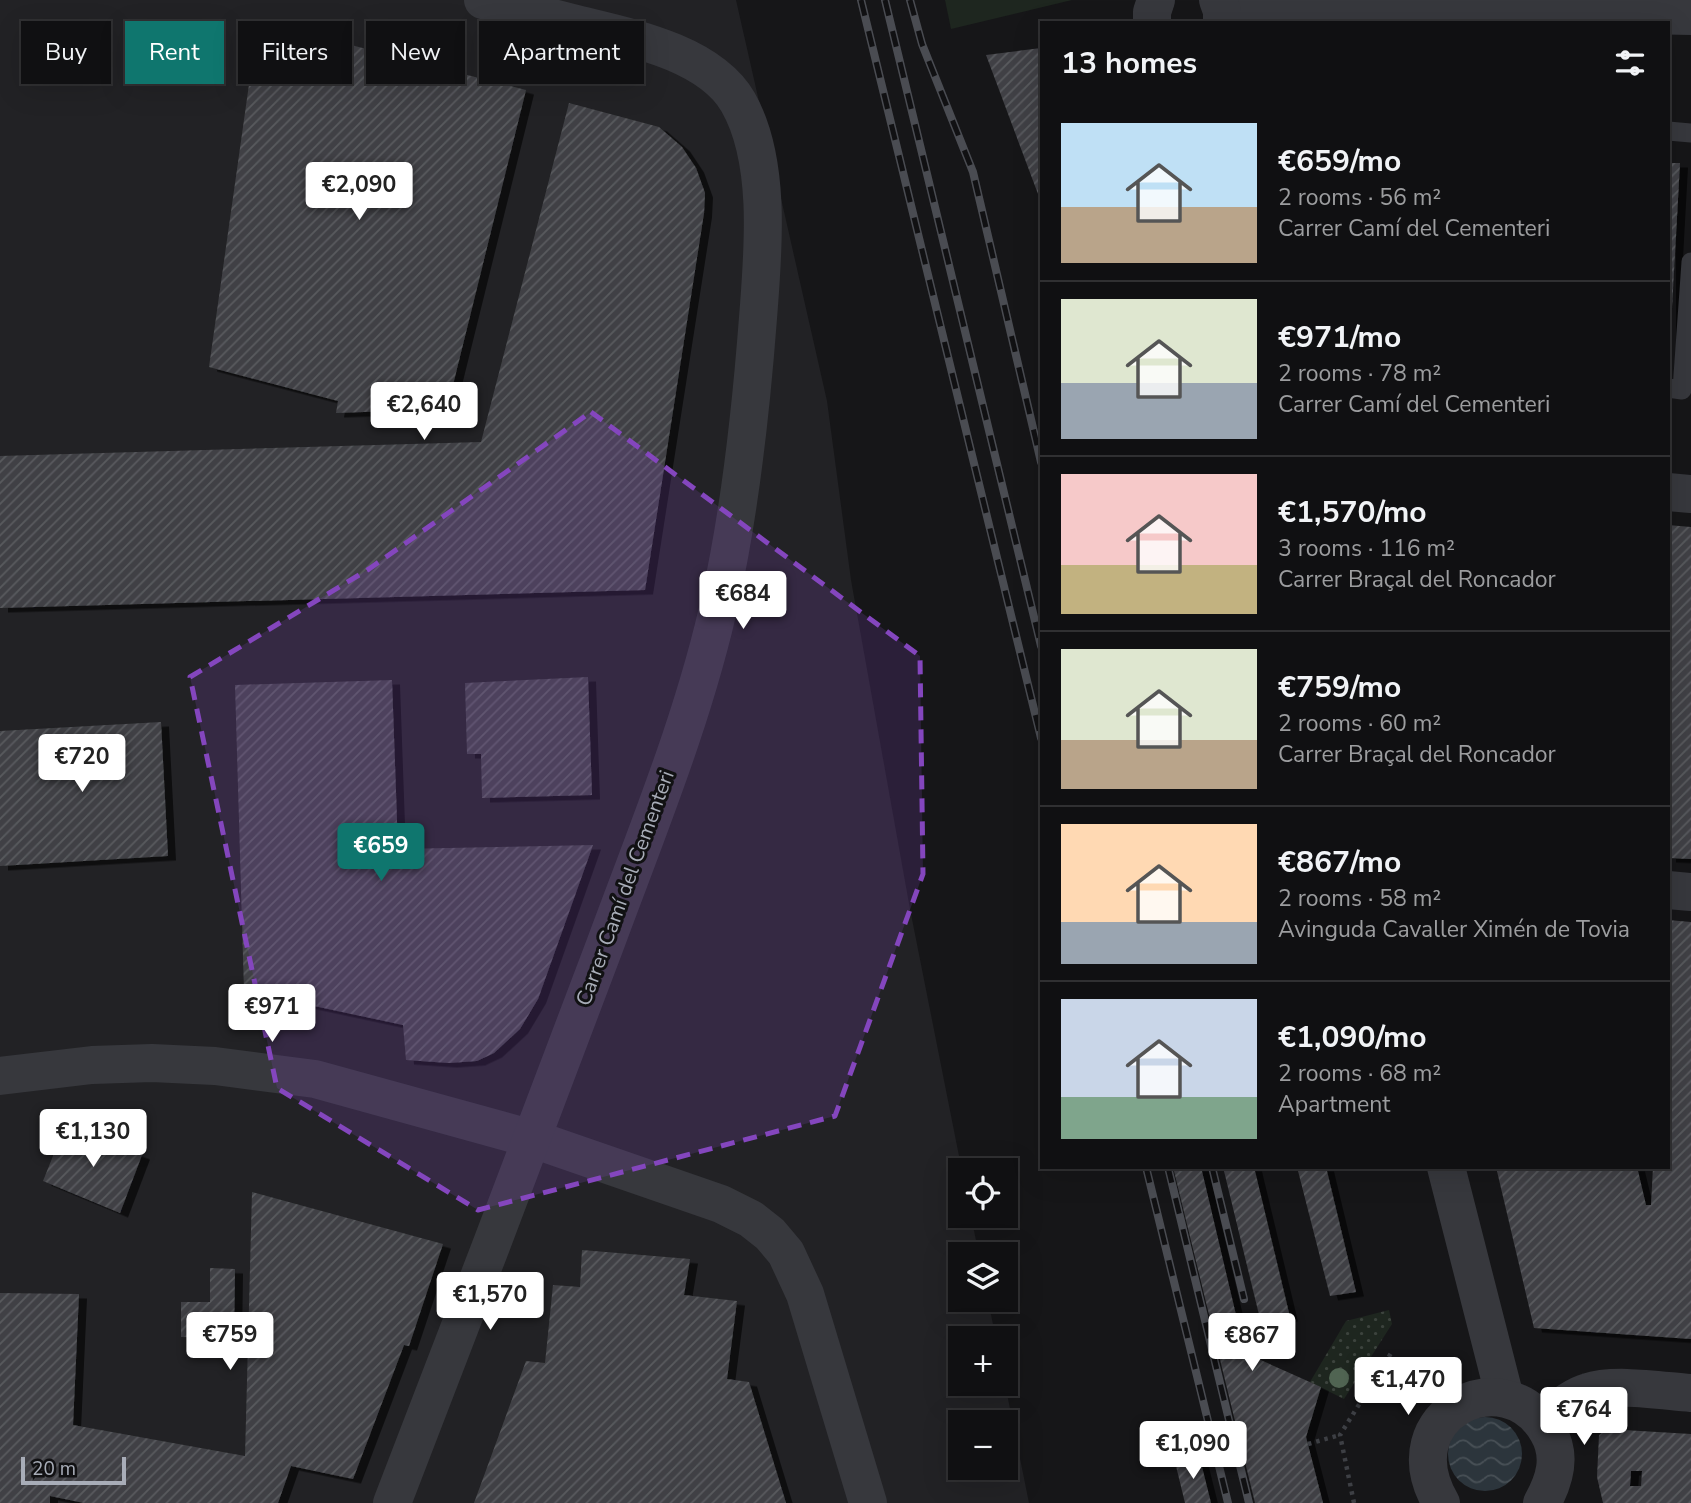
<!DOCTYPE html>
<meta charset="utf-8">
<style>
:root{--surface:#101012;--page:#19191b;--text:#f1f3f6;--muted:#9c9d9f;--line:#303032;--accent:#0f766e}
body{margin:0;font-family:"Nunito Sans",sans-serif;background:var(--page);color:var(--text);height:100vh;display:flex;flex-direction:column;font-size:26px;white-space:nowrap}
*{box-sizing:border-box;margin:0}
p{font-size:23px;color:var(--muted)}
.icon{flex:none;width:38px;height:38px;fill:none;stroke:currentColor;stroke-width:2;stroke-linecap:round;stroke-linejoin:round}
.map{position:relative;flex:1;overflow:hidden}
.side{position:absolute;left:1040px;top:21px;width:630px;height:1148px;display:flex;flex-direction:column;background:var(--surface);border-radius:0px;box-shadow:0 7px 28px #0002,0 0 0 2px var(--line)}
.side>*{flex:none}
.banner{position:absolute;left:21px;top:21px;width:665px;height:63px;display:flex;gap:14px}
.controls{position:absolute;left:948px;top:1158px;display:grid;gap:14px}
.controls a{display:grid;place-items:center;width:70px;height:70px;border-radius:0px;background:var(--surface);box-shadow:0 7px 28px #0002,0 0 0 2px var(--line);font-size:35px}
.scale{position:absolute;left:21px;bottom:18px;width:105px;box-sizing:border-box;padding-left:7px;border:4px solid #a8adb8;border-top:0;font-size:19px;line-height:24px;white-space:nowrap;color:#a8adb8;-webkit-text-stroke:5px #111113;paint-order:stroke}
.price{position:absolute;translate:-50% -60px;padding:0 16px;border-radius:7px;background:#fff;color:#222;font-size:23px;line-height:46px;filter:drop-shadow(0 2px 4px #0008)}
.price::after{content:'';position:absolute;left:50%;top:42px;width:21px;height:16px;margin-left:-10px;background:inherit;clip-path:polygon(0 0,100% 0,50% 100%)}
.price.selected{background:var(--accent);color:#fff}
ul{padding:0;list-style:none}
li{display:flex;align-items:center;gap:21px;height:175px;padding:0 21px}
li+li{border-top:2px solid var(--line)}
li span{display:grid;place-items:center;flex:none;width:196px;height:140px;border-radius:0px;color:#555}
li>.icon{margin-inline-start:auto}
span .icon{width:84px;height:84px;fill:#fffc;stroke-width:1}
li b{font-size:30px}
h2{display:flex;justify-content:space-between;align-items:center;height:84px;padding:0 21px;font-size:30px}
.pill{padding:0 24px;border-radius:0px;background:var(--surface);box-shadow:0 7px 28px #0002,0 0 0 2px var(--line);font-size:24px;line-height:63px}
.pill.selected{background:var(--accent);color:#fff}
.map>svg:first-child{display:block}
.built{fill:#222225;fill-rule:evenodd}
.grass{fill:url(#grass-dots)}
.park{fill:#1e261f}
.water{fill:url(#water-waves)}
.building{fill:url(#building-hatch);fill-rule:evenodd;filter:url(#shadow)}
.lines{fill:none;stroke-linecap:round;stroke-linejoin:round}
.path{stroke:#3d3f44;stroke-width:4.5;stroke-dasharray:3.5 5;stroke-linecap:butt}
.service{stroke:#37383d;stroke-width:19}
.minor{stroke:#37383d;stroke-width:38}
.tertiary{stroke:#37383d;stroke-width:38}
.rail-casing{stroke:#4a4c52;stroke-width:8}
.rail{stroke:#111113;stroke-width:5;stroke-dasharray:16;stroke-linecap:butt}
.tree{fill:#506452}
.marked{fill:#8446be;fill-opacity:0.2;stroke:#8446be;stroke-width:5;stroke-dasharray:14 9;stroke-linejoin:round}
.labels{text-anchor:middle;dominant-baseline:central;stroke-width:6;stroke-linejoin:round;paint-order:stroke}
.street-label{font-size:21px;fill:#a8adb8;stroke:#111113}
</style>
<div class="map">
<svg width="1691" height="1503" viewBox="0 0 1691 1503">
<defs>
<pattern id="grass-dots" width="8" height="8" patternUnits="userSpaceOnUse" patternTransform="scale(1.75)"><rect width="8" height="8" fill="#1e261f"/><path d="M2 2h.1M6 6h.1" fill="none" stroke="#3c433d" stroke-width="1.8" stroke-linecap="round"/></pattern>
<pattern id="water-waves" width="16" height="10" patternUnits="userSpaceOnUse" patternTransform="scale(1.75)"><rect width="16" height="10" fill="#2c353c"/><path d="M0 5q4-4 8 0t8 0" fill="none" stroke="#485056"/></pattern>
<pattern id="building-hatch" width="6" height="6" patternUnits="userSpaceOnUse" patternTransform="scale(1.75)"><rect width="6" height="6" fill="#404145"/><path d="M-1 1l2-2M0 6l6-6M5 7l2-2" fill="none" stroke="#595a5e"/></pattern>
<filter id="shadow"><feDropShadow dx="8" dy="4.5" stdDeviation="0" flood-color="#0009"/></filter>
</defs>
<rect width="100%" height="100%" fill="#161618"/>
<!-- built -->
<path class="built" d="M0,0H736L827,401L851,580L910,909L962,1171L961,1216H971L979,1255H961V1300H988L996,1339H961V1384H1005L1029,1503H0ZM961,1423H1006V1468H961Z"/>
<!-- grass -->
<path class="grass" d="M1389,1310L1392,1324L1344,1399L1310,1382L1346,1321Z"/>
<!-- park -->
<path class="park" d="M945,0H1072L951,29Z"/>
<!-- water -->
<circle class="water" cx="1485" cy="1454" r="37"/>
<!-- building -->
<g class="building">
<path d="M258,21L526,90L447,409L336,413L338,401L209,367Z"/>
<path d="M1041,48V202L986,55Z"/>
<path d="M569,103L659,127L682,147L696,168L705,193L704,213L645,590L0,608V456L481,442Z"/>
<path d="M1668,163H1680L1670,345H1668Z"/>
<path d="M1668,525L1691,527V859L1668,858Z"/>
<path d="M588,677L592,795L482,798L481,754H467L465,683Z"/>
<path d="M392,680L398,849L593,845L538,999L520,1029L494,1053L477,1061L449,1063L406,1060L403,1025L244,991L235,685Z"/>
<path d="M161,722L168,856L0,866V731Z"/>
<path d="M1668,920L1691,922V1339L1534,1328L1496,1167H1637L1646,1205H1651L1653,1167H1668Z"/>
<path d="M65,1126L142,1155L120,1213L43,1181Z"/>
<path d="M1173,1167H1201L1245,1353L1321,1387L1306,1437L1323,1503H1255Z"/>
<path d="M1223,1167H1254L1290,1317L1261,1323Z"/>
<path d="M1297,1167H1326L1356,1292L1330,1296Z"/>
<path d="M252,1192L443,1244L409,1346L404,1345L353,1479L291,1466L278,1503H84L50,1496V1503H0V1293L79,1294L73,1425L245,1456Z"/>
<path d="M582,1250L690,1259L684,1295L737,1301L727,1379L749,1382L786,1503H474L526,1361L545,1363L553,1285L580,1287Z"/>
<path d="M210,1268L235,1269L234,1338L181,1337V1302H210Z"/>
<path d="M1607,1429L1691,1434V1503H1603L1597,1477L1599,1435ZM1631,1471H1642L1641,1486H1630Z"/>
<path d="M1199,1455L1211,1503H1185L1175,1462Z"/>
</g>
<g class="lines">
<!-- path -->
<g class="path">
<path d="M1308,1444L1340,1435"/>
<path d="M1354,1503L1340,1435L1393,1350"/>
</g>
<!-- service -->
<g class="service">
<path d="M1668,131L1691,133"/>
<path d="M1668,388L1682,390L1691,262"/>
</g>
<!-- minor -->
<g class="minor">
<path d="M1223,0L1290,8L1691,16"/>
<path d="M1668,492L1691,494"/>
<path d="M1668,890L1691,892"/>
<path d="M0,1076L92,1065L152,1063L215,1066L315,1079L533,1139L721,1204L751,1219L770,1234L786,1253L805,1294L868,1503"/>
<path d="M392,1503C464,1317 535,1132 605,945C647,831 695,716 721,596C741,505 751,410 758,318C763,253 772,161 738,102C709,52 628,37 576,24C545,16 514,8 483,0"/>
</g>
<!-- tertiary -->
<g class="tertiary">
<path d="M1218,0L1222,11V23"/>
<path d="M1152,23V12L1156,0"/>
<path d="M1446,1167L1505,1398"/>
<path d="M1542,1421C1556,1411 1571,1397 1588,1392C1614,1383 1663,1391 1691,1393"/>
<path d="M1441,1503C1389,1414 1506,1357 1548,1432C1562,1456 1555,1480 1542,1503"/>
</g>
<defs>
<g id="rail">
<path d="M861,0L1041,738"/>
<path d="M885,0L1041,646"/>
<path d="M910,0L922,44L973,172L1041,462"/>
<path d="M1146,1167L1228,1503"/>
<path d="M1168,1167L1249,1503"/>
<path d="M1212,1167L1244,1299"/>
</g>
</defs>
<!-- rail casing -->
<use href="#rail" class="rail-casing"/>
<!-- rail -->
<use href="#rail" class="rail"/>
</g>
<!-- trees -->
<circle class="tree" cx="1339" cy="1378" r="10"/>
<!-- marked area -->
<path class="marked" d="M591,412L920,656L923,874L835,1116L478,1210L277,1088L190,677L369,569Z"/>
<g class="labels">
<!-- street labels -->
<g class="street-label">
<text transform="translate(625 888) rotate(-70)">Carrer Camí del Cementeri</text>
</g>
</g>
</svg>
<div class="controls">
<a><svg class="icon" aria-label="locate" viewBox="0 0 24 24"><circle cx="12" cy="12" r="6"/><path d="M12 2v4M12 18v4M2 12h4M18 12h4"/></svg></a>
<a><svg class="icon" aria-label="layers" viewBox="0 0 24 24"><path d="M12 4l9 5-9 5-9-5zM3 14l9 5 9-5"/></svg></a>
<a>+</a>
<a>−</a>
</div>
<div class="scale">20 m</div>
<b class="price" style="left:359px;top:222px">€2,090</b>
<b class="price" style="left:424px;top:442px">€2,640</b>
<b class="price" style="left:743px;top:631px">€684</b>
<b class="price" style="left:82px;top:794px">€720</b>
<b class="price selected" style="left:381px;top:883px">€659</b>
<b class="price" style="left:272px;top:1044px">€971</b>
<b class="price" style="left:93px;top:1169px">€1,130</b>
<b class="price" style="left:490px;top:1332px">€1,570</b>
<b class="price" style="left:230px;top:1372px">€759</b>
<b class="price" style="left:1252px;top:1373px">€867</b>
<b class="price" style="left:1408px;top:1417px">€1,470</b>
<b class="price" style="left:1584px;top:1447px">€764</b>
<b class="price" style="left:1193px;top:1481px">€1,090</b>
<div class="banner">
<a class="pill">Buy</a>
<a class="pill selected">Rent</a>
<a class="pill">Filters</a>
<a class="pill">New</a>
<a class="pill">Apartment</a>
</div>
<section class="side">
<h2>13 homes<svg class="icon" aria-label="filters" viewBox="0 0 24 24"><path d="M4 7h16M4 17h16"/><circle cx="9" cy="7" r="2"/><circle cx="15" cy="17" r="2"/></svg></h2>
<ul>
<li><span style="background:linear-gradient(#bfe0f5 60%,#b9a48a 0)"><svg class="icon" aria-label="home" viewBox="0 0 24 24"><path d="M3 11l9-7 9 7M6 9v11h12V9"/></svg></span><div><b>€659/mo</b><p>2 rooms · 56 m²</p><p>Carrer Camí del Cementeri</p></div></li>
<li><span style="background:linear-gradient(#dfe7d0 60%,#9aa5b1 0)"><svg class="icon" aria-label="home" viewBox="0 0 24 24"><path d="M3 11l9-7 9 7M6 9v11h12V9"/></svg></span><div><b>€971/mo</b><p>2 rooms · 78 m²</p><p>Carrer Camí del Cementeri</p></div></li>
<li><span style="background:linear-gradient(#f6c9c9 65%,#c2b280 0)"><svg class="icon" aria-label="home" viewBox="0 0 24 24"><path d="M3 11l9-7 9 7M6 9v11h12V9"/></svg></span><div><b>€1,570/mo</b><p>3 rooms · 116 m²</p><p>Carrer Braçal del Roncador</p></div></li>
<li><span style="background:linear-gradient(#dfe7d0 65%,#b9a48a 0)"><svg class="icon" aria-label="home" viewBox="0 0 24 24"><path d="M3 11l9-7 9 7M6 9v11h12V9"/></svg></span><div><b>€759/mo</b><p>2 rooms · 60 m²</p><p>Carrer Braçal del Roncador</p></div></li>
<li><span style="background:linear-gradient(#ffd9b3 70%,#9aa5b1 0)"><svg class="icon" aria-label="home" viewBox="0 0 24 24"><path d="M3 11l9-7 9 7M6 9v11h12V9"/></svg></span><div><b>€867/mo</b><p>2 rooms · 58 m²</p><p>Avinguda Cavaller Ximén de Tovia</p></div></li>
<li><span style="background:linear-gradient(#c9d6e8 70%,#7fa58c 0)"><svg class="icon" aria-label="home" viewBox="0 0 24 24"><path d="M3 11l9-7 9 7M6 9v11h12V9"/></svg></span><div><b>€1,090/mo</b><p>2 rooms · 68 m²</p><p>Apartment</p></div></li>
</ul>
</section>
</div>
